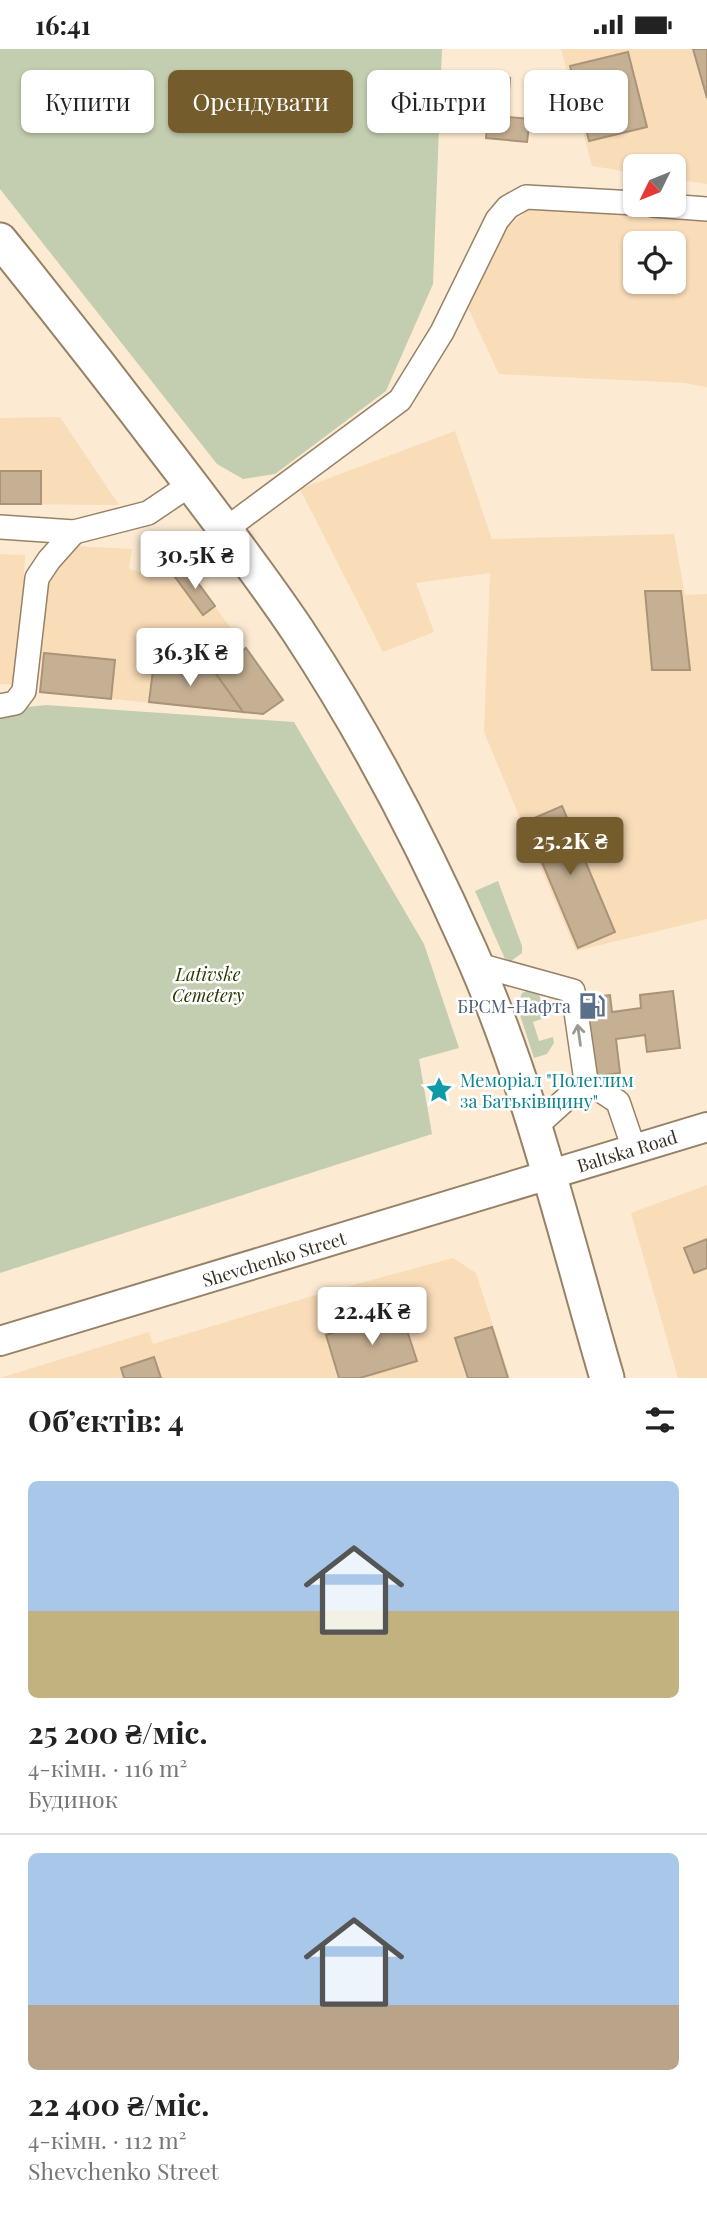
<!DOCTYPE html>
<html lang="uk">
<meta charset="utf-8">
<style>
:root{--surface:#fff;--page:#f2f2f2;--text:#222;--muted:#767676;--line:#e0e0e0;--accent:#745c2d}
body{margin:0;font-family:"Playfair Display",serif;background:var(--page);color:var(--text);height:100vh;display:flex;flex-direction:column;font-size:26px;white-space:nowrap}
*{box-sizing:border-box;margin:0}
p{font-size:23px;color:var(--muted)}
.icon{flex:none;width:38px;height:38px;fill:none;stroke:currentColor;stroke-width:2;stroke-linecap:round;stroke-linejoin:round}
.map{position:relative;height:1329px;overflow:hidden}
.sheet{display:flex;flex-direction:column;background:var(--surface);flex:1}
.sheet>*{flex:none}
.top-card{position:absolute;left:21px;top:21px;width:665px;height:63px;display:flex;gap:14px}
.needle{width:46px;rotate:227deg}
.buttons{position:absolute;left:623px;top:105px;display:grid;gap:14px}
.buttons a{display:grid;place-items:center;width:63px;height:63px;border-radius:10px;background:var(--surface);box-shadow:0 2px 5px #0004;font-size:35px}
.price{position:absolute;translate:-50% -60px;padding:0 16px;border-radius:7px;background:#fff;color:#222;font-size:23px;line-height:46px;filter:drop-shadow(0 2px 4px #0008)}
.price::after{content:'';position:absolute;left:50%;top:42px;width:21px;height:16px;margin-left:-10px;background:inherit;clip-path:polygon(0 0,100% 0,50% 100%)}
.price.selected{background:var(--accent);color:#fff}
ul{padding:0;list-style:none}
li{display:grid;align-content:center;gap:14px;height:371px;padding:0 28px}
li+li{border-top:2px solid var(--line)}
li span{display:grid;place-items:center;height:217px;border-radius:10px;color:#555}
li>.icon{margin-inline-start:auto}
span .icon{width:126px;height:126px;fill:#fffc;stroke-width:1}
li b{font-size:30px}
h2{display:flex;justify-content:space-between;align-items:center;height:84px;padding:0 28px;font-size:30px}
.pill{padding:0 24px;border-radius:10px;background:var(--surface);box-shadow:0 2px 5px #0004;font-size:24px;line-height:63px}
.pill.selected{background:var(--accent);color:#fff}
.status{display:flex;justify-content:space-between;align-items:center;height:49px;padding:0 35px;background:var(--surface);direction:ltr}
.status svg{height:19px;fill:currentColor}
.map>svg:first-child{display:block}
.built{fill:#f9dcb8;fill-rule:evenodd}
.green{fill:#c3ceb0}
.building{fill:#c6b093;stroke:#aa9478;stroke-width:2}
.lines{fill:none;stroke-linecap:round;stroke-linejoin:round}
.minor-casing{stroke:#978267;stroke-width:26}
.major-casing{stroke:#978267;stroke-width:32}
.highway-casing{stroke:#978267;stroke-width:37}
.minor{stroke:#fff;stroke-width:23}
.major{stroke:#fff;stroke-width:28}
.highway{stroke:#fff;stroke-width:33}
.oneway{stroke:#9c9892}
.labels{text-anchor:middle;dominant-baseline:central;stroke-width:5;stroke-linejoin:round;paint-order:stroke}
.park-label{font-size:18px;font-style:italic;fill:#2a3800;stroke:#fff}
.service-label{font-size:18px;fill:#4e5e75;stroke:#fff;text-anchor:end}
.culture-label{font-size:18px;fill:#0d838f;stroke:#fff;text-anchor:start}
.street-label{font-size:18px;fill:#393024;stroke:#fff}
</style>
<div class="status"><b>16:41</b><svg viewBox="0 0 49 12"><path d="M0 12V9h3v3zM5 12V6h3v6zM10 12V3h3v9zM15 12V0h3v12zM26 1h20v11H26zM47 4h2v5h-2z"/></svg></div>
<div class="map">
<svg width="707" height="1329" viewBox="0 0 707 1329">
<rect width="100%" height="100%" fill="#fdead2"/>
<!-- built -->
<g class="built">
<path d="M561,0H707V135L674,130V117H635V124L592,117Z"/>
<path d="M528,161L707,164V338L685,334L499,325L468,259L493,197L508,178ZM635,194H674V233H635Z"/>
<path d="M60,368L119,456L0,455V369Z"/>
<path d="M455,382L492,490L674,485L685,546L707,545V870L576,902L484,683L490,524L416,534L434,583L383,603L300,440Z"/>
<path d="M74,497L132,500L129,520L147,524L187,519L283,651L263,665L40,643L43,613L36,607L49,522Z"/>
<path d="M0,505L25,506L18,636L0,635Z"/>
<path d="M707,1136V1329H678L631,1164Z"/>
<path d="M453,1209L476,1224L510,1329H0L149,1283L153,1295L309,1248Z"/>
</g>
<!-- green -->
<g class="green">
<path d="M0,0H442L433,235L386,342L275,425L243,430L217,415L0,140Z"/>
<path d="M46,656L294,673L424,895L459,999L419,1010L432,1085L0,1224V661Z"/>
<path d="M498,832L522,897V904L511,912L505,910L475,842Z"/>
<path d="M531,940L538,943L547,968L533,973L539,992L553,988L554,994L547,1005L534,1009L517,957L522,944Z"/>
</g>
<!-- building -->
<g class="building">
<path d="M693,0H707V49Z"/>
<path d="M628,3L647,78L589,92L570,17Z"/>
<path d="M491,27L510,29L507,68L530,70L527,93L486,89Z"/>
<rect x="0" y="422" width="41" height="33"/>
<path d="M187,519L215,557L203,566L175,528Z"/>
<path d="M645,542H681L690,621H652Z"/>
<path d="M246,599L283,651L263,665L243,663L214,622Z"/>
<path d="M44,604L115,611L111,650L40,643Z"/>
<path d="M154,613L217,619L214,622L243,663L149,653Z"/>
<path d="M562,757L615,883L578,899L525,773Z"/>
<path d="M673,942L680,999L647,1003L645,986L616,990L620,1024L589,1028L578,950L610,946L612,963L641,959L640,946Z"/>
<path d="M707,1190V1219L694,1224L684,1199Z"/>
<path d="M401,1263L417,1312L360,1329H339L326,1286Z"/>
<path d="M492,1278L508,1329H468L455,1289Z"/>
<path d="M154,1308L161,1329H124L121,1319Z"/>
</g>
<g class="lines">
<defs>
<g id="minor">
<path d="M653,156L707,160"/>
<path d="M0,478L74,483L148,464L191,435"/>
<path d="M226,480L400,351L442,283L497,171L508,158L526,148L635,154"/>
<path d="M0,657L15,654L24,642L37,529L49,511L74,483"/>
<path d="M475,915L573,942L586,1032L534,1079"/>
<path d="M586,1032L618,1053L634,1100"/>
</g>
<path id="major" d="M0,1292L707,1078"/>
<path id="highway" d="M0,191C59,264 117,338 174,413C216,468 259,524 298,582C364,682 420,789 469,899C530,1035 565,1186 607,1329"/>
</defs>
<!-- minor casing -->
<use href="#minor" class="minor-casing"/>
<!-- major casing -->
<use href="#major" class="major-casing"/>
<!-- highway casing -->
<use href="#highway" class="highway-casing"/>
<!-- minor -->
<use href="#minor" class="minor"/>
<!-- major -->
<use href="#major" class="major"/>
<!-- highway -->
<use href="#highway" class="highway"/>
</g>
<!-- one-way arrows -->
<defs><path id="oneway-shaft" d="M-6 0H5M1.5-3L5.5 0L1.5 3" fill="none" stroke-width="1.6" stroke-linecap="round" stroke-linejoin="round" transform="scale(1.75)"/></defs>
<use class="oneway" href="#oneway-shaft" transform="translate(579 986) rotate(-98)"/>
<!-- icons -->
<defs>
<symbol id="fuel-bare" viewBox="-9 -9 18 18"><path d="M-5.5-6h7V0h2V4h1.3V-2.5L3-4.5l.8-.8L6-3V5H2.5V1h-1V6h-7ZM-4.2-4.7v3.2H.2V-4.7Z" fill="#5c6f8a" stroke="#fff" stroke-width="2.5" paint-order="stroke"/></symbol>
<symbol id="sight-bare" viewBox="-9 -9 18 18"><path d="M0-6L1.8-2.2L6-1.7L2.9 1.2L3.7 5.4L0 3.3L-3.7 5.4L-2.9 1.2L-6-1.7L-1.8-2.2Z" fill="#0f9aa8" stroke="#fff" stroke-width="2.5" paint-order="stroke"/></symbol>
</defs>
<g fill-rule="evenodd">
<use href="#fuel-bare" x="573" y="938" width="38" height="38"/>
<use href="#sight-bare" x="420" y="1022" width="38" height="38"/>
</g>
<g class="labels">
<!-- park labels -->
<g class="park-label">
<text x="208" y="925">Lativske<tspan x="208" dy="21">Cemetery</tspan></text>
</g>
<!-- service labels -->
<g class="service-label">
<text x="571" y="957">БРСМ-Нафта</text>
</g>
<!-- culture labels -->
<g class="culture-label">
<text x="460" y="1031">Меморіал "Полеглим<tspan x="460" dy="21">за Батьківщину"</tspan></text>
</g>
<!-- street labels -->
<g class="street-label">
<text transform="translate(627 1102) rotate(-17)">Baltska Road</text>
<text transform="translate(274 1210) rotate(-17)">Shevchenko Street</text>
</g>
</g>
</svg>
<div class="buttons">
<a><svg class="needle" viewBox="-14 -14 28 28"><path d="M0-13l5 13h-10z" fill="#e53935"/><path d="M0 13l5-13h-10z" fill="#767676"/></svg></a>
<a><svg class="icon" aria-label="locate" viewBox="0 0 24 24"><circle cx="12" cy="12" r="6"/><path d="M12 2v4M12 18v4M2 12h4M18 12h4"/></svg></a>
</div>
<b class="price" style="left:195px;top:542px">30.5K ₴</b>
<b class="price" style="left:190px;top:639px">36.3K ₴</b>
<b class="price selected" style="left:570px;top:828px">25.2K ₴</b>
<b class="price" style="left:372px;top:1298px">22.4K ₴</b>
<div class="top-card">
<a class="pill">Купити</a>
<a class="pill selected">Орендувати</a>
<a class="pill">Фільтри</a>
<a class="pill">Нове</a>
</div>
</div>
<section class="sheet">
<h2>Об’єктів: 4<svg class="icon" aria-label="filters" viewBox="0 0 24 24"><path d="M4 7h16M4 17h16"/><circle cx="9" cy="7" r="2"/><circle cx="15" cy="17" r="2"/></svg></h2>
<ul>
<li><span style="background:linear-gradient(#a9c7e8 60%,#c2b280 0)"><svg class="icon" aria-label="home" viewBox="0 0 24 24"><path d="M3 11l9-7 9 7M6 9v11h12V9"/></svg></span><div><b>25 200 ₴/міс.</b><p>4-кімн. · 116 m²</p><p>Будинок</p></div></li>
<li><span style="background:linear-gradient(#a9c7e8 70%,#b9a48a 0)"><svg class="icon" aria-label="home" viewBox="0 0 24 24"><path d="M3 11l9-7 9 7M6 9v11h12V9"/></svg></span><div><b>22 400 ₴/міс.</b><p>4-кімн. · 112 m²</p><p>Shevchenko Street</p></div></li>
</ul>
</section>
